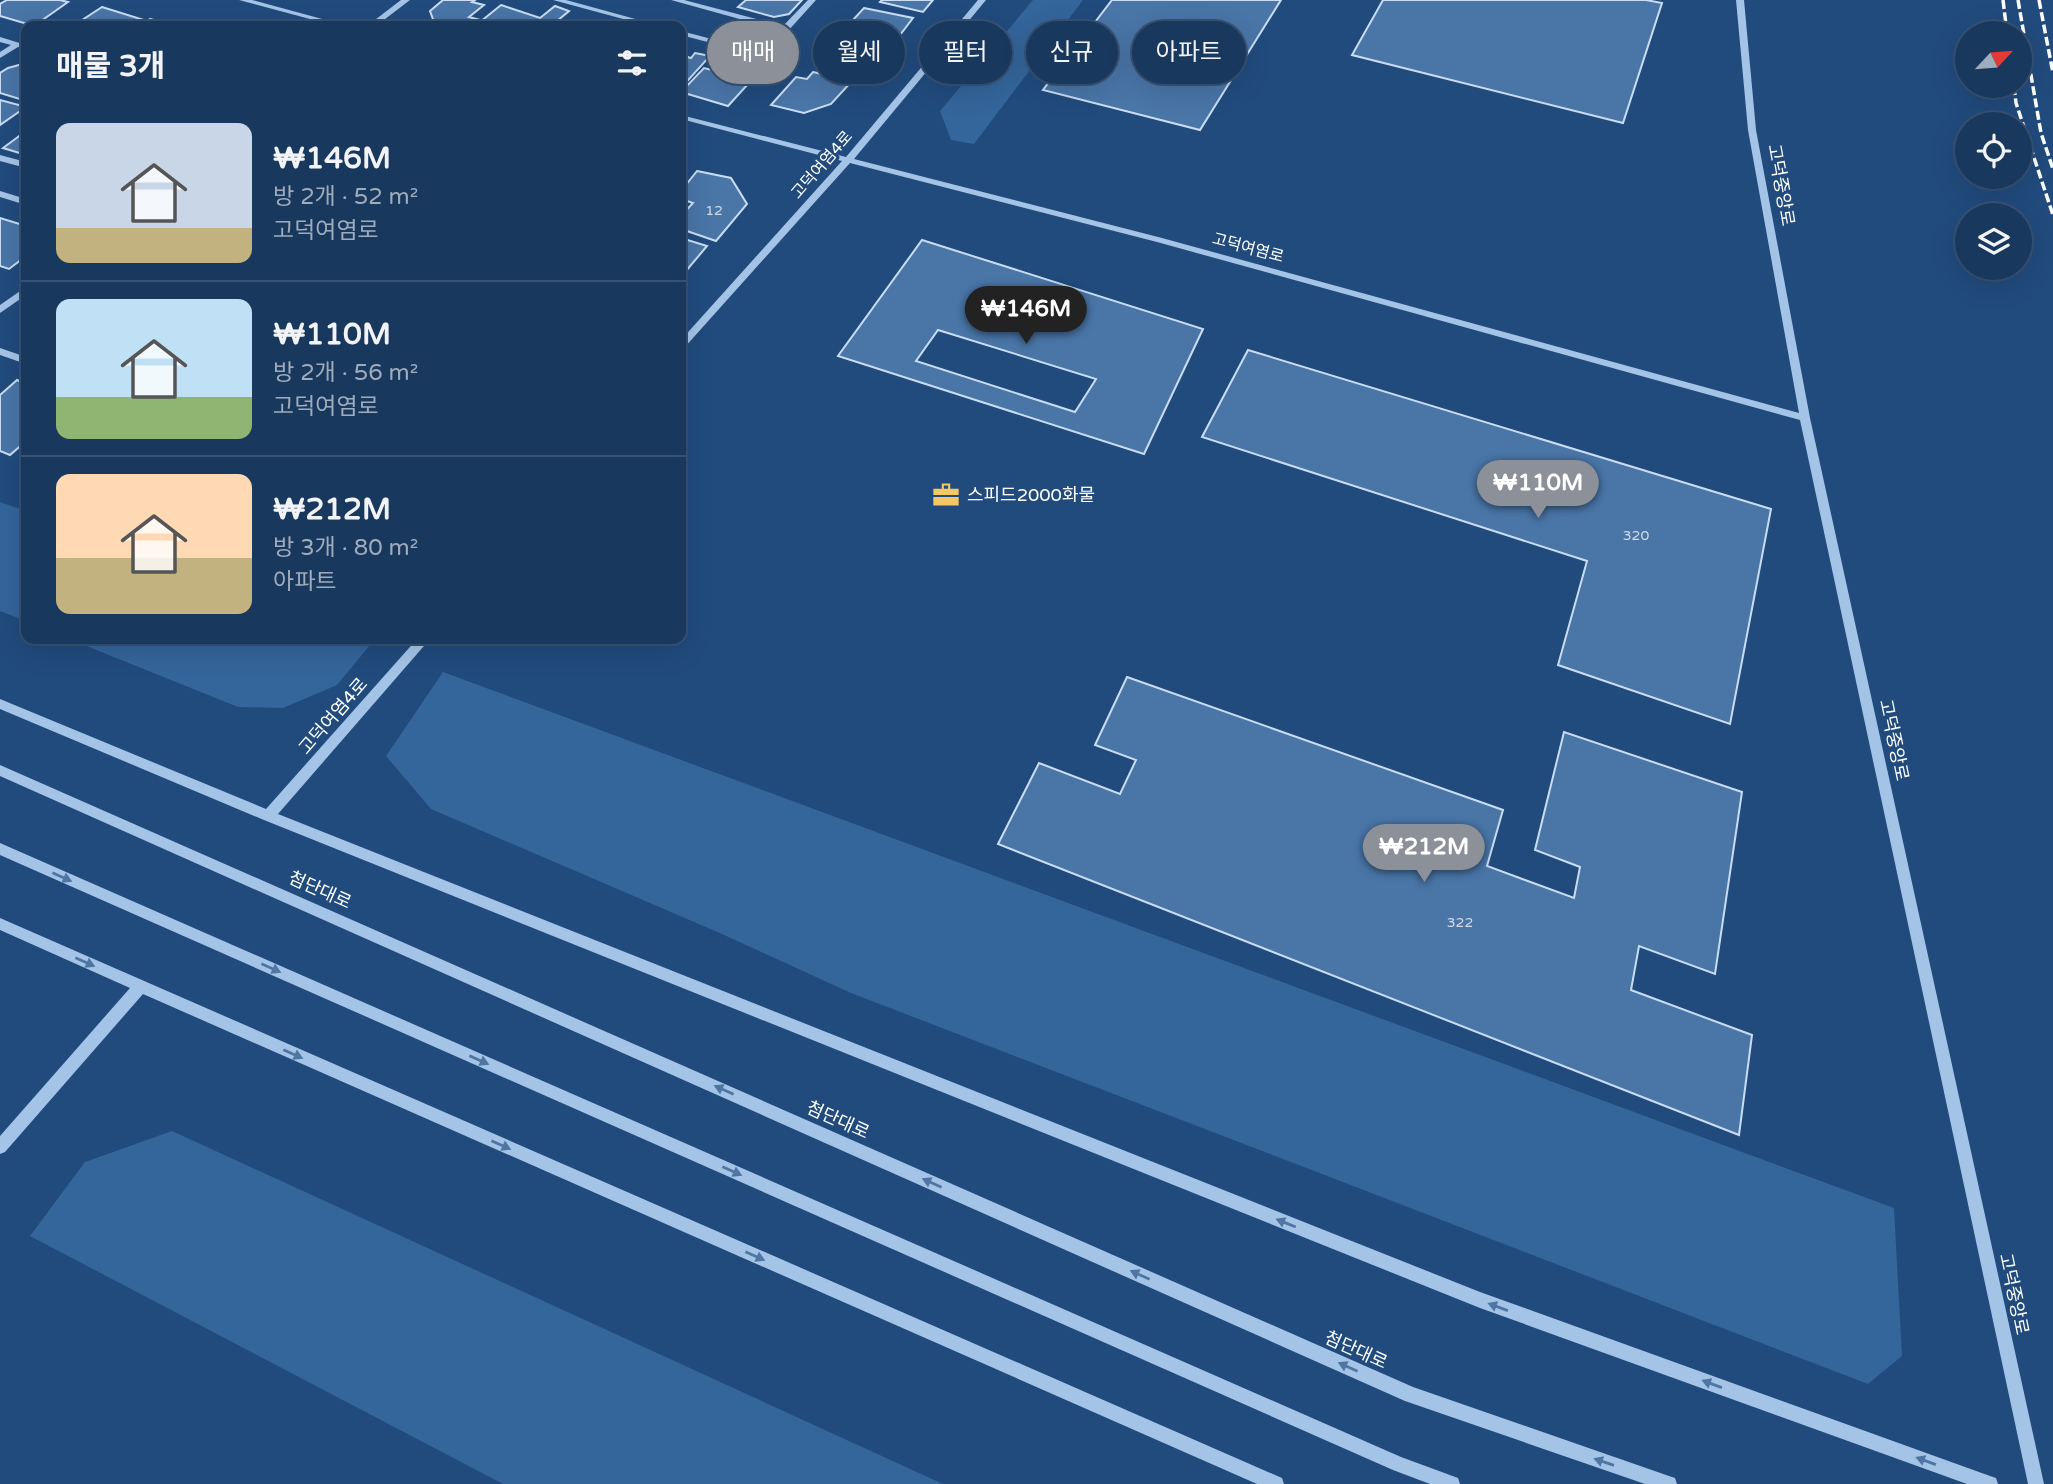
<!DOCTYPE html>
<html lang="ko">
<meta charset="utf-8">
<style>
:root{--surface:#19385e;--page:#223f64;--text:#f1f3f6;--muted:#9facbc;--line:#375273;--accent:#8c9099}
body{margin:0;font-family:"Varela Round","Noto Sans KR",sans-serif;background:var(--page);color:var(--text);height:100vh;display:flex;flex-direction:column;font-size:26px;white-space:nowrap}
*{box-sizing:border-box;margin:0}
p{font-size:23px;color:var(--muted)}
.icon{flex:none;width:38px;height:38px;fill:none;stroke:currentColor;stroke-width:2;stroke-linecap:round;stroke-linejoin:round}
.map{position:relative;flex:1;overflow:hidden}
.sheet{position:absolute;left:21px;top:21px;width:665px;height:623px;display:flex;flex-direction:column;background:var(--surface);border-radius:14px;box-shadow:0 7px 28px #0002,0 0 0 2px var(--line)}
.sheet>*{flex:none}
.banner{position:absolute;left:707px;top:21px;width:665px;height:63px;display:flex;gap:14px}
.needle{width:46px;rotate:64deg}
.controls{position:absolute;left:1955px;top:21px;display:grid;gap:14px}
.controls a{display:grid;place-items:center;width:77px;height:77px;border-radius:50%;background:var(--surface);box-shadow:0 7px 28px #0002,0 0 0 2px var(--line);font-size:35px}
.price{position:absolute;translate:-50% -60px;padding:0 16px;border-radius:24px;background:var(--accent);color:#fff;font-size:23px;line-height:46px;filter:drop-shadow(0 2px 4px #0008)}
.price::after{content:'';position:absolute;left:50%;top:42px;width:21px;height:16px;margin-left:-10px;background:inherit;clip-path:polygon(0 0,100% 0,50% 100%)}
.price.current{background:#222;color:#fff}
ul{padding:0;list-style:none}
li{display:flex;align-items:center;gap:21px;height:175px;padding:0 35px}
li+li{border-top:2px solid var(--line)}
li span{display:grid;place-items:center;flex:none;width:196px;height:140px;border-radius:14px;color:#555}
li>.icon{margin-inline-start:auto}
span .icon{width:84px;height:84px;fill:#fffc;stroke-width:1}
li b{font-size:30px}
h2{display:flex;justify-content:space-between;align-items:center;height:84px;padding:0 35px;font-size:30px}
.tag{padding:0 24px;border-radius:32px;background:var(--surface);box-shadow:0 7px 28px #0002,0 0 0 2px var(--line);font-size:24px;line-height:63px}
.tag.current{background:var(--accent);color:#fff}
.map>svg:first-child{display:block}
.green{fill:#34659b}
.building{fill:#4975a7;stroke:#c8ddf5;stroke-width:2;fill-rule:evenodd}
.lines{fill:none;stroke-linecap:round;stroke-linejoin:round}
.minor{fill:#a4c4e7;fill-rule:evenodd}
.rail{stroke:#fff;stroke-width:3.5;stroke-dasharray:9 3.5;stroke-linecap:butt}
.oneway{fill:#4f75a2}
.labels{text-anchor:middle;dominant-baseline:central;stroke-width:6;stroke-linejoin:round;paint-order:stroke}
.number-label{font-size:14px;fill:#d2dce9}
.far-street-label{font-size:16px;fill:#fff;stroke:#214b7d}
.street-label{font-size:18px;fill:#fff;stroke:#214b7d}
.poi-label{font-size:18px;fill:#fff;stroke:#214b7d;text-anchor:start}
</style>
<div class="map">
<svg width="2053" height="1484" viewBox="0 0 2053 1484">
<rect width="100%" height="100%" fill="#214b7d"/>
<!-- green -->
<g class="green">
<path d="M1033,0H1083L974,144L951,140L940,111Z"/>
<path d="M0,502L26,511V621L0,611Z"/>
<path d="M69,639H375L337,685L283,708L238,707Z"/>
<path d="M443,672L1894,1208L1902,1356L1868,1384L851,993L722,934L431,809L386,756Z"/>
<path d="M172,1131L943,1484H503L30,1236L85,1162Z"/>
</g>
<!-- building -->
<g class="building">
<path d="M7,0H60L68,2L34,26L0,16V4Z"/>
<path d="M443,0H475L472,2L484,5L469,17L480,20L472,26H450L434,22L430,11Z"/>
<path d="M746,0H802L789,14L774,17L738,7Z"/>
<path d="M882,0H933L923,12L880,2Z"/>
<path d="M1112,0H1281L1200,130L1043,90Z"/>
<path d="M1383,0H1646L1662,3L1623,123L1352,55Z"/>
<path d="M501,5L540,18L555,6L569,11L551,26H475Z"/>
<path d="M102,7L144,20L135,26H73Z"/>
<path d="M864,8L913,18L890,48L839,35Z"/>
<path d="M150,19L177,26H139Z"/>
<path d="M695,53L710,56L681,88V55L691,58Z"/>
<path d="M725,62L759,72L728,106L681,92L704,68L716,71Z"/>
<path d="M26,63V101L0,93V73L8,68Z"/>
<path d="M813,72L852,81L831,104L804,113L771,105L796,77L807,79Z"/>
<path d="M0,100L26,107L0,125Z"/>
<path d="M26,131V155L3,148Z"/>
<path d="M697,171L731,178L747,204L716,241L681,229V216L693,203L681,199V191Z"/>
<path d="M0,218L26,226V256L9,269L0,266Z"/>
<path d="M681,238L707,246L681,277Z"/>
<path d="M922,240L1203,329L1144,454L838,356ZM938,330L1096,379L1075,412L916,361Z"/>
<path d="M1248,350L1771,509L1730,724L1558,665L1587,561L1202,437Z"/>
<path d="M17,380L26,384V441L10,455L0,451V395Z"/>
<path d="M1127,677L1503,810L1487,866L1574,898L1580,867L1535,850L1564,732L1742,792L1715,974L1639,946L1631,990L1752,1035L1739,1135L998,844L1039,763L1120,794L1136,760L1095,745Z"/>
</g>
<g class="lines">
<!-- minor -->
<g class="minor">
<path d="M239,0H252L348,26H336Z"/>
<path d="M401,0H410L376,26H367Z"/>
<path d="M553,0H566L661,26H649Z"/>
<path d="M671,0H684L783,26L808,0H816L788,31L760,56L681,35V31L758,51L779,30Z"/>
<path d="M978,0H986L854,159L1162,238L1799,413L1748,130L1736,0H1744L1756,130L1810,418L2044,1484H2028L1800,420L1157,242L850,163L684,348L681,349V340L842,161L681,119V115L846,157Z"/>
<path d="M0,37L26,45V49L18,47L0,58V52L11,45L0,42Z"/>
<path d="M0,155L26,162V168L0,161Z"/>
<path d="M0,191L26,199V205L0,197Z"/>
<path d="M26,287V295L0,313V305Z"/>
<path d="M0,348L26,357V364L0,355Z"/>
<path d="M417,639H430L278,814L1480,1292L1990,1476L1996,1478L1998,1484H1967L1480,1308L264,820L0,709V699L266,809Z"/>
<path d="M0,765L1413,1387L1669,1476L1675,1478L1677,1484H1645L1405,1401L0,776Z"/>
<path d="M0,843L1401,1457L1458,1478L1460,1484H1430L1393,1470L0,855Z"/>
<path d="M0,918L1282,1478L1284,1484H1257L143,994L5,1152L0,1154V1136L130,988L0,930Z"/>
</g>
<!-- rail -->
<g class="rail">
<path d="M2003,0L2007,33"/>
<path d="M2018,0L2041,133L2053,169"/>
<path d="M2039,0L2053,73"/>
<path d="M2014,86L2016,103L2053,215"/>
</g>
</g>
<!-- one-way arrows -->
<defs><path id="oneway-solid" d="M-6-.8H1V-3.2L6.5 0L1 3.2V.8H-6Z" transform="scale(1.75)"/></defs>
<g class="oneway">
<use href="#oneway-solid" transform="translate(62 877) rotate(24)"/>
<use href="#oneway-solid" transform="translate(85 962) rotate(24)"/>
<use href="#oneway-solid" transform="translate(271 968) rotate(24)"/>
<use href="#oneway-solid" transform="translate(293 1054) rotate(24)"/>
<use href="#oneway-solid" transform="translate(479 1060) rotate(24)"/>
<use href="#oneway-solid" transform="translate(724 1090) rotate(-156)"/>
<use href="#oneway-solid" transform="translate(501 1145) rotate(24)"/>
<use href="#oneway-solid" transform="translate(732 1171) rotate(24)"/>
<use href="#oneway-solid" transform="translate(932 1183) rotate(-156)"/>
<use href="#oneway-solid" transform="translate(1286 1223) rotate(-158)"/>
<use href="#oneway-solid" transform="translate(755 1256) rotate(24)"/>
<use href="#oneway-solid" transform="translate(1140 1275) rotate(-156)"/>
<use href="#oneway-solid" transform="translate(1498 1307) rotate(-160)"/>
<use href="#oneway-solid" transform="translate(1348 1367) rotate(-156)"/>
<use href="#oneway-solid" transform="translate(1712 1384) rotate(-160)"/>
<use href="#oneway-solid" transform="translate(1926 1461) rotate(-160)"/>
<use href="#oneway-solid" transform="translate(1604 1462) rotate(-161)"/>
</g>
<!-- icons -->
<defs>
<symbol id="office-bare" viewBox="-9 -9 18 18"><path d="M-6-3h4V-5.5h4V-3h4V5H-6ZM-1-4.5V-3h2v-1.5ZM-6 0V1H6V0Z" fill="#f3c865" stroke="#214b7d" stroke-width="2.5" paint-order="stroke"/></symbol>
</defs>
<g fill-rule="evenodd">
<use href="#office-bare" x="927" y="476" width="38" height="38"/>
</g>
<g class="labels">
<!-- number labels -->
<g class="number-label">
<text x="714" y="210">12</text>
<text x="1636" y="535">320</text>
<text x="1460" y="922">322</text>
</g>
<!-- far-street labels -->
<g class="far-street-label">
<text transform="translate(822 165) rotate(-49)">고덕여염4로</text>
<text transform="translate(1248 248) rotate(15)">고덕여염로</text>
</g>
<!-- street labels -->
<g class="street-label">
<text transform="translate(1781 185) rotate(80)">고덕중앙로</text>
<text transform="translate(333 716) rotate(-49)">고덕여염4로</text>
<text transform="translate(1894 740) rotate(78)">고덕중앙로</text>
<text transform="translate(320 890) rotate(24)">첨단대로</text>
<text transform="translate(838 1120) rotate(24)">첨단대로</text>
<text transform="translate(2014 1294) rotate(78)">고덕중앙로</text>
<text transform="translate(1356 1350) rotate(24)">첨단대로</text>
</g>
<!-- poi labels -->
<g class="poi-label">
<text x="967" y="495">스피드2000화물</text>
</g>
</g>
</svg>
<div class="controls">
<a><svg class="needle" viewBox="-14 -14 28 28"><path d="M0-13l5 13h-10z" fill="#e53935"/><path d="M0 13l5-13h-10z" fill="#9facbc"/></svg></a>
<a><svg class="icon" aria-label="locate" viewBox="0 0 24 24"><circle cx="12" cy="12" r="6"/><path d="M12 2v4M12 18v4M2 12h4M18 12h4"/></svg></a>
<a><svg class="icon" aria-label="layers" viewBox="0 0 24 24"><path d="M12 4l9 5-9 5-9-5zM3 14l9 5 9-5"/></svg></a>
</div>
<b class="price current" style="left:1026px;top:346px">₩146M</b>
<b class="price" style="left:1538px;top:520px">₩110M</b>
<b class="price" style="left:1424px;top:884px">₩212M</b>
<div class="banner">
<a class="tag current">매매</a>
<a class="tag">월세</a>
<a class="tag">필터</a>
<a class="tag">신규</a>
<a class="tag">아파트</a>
</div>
<section class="sheet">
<h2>매물 3개<svg class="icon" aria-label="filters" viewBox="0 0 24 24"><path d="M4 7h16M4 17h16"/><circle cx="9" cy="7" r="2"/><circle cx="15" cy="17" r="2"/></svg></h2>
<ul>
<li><span style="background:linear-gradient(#c9d6e8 75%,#c2b280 0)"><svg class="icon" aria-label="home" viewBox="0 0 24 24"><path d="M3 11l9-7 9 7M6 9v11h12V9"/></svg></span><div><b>₩146M</b><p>방 2개 · 52 m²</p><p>고덕여염로</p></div></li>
<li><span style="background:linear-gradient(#bfe0f5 70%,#8fb573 0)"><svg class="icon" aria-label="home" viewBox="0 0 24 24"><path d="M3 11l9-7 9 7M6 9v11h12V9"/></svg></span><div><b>₩110M</b><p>방 2개 · 56 m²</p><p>고덕여염로</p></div></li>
<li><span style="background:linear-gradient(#ffd9b3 60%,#c2b280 0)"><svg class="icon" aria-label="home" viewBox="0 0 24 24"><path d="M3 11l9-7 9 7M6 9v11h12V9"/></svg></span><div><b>₩212M</b><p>방 3개 · 80 m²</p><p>아파트</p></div></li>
</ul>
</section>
</div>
